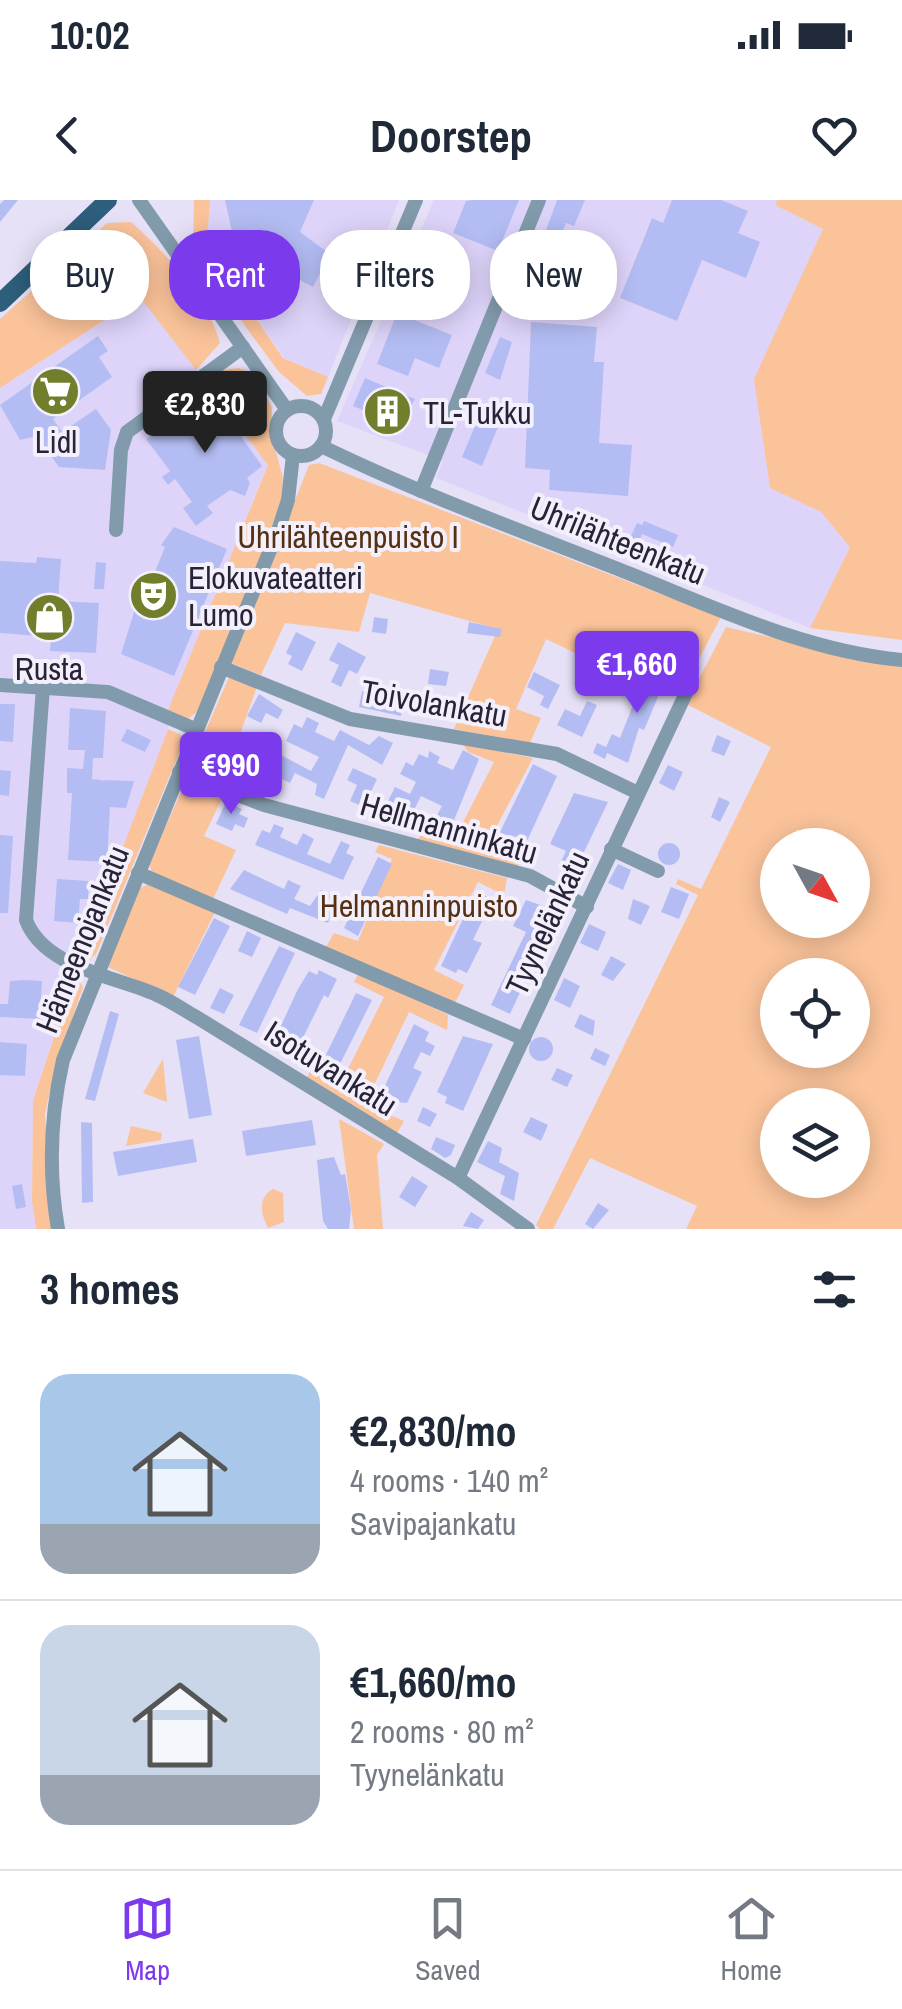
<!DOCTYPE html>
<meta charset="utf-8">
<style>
:root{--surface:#fff;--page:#f6f6f7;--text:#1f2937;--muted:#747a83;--line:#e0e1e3;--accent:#7c3aed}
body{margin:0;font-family:"Archivo Narrow",sans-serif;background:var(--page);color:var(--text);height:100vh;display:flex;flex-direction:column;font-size:38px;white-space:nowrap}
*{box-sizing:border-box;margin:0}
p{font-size:32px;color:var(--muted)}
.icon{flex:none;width:55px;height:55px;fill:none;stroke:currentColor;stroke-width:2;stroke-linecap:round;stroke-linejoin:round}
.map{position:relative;height:1029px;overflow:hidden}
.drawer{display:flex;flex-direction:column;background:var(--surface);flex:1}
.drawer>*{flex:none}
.hud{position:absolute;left:30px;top:30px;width:842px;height:90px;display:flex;gap:20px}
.needle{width:65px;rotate:130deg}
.fabs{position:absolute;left:760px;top:628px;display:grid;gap:20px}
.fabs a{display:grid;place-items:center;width:110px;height:110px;border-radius:50%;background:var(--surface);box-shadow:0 5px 25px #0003;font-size:50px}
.price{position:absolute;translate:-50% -85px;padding:0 22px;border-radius:10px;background:var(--accent);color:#fff;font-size:32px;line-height:65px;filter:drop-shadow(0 2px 5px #0008)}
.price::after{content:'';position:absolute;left:50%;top:60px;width:30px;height:22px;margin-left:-15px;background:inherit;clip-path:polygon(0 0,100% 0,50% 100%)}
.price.selected{background:#222;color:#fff}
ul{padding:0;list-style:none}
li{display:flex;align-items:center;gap:30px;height:250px;padding:0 40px}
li+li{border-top:2px solid var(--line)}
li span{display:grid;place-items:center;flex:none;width:280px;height:200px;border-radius:30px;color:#555}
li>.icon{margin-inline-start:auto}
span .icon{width:120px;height:120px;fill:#fffc;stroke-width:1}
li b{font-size:42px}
h2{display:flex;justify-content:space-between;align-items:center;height:120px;padding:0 40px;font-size:42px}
.pill{padding:0 35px;border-radius:40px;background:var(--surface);box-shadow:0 5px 25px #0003;font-size:35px;line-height:90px}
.pill.selected{background:var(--accent);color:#fff}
.status{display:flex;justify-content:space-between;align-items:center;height:70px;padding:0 50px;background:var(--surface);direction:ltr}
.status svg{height:28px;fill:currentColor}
header{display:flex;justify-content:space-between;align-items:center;height:130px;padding:0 40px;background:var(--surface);font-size:45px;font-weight:800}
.dock{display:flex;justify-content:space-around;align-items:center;height:140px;border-top:2px solid var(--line);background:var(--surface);font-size:28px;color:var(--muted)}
.dock a{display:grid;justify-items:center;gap:5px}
.dock .selected{color:var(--accent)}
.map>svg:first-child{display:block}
.built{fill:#ded4fa}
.green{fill:#fbc39a;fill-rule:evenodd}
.building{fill:#b4bdf3}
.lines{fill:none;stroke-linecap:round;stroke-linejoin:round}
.minor{stroke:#829bac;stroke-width:14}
.major{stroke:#2d5e7b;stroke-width:18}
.labels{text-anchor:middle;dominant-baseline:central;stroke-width:8;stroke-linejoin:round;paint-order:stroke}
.poi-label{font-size:32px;fill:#292338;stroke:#f3f0fb;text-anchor:start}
.park-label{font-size:32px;fill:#553112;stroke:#f3f0fb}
.street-label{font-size:32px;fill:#292338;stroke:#f3f0fb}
</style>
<div class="status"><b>10:02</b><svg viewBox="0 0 49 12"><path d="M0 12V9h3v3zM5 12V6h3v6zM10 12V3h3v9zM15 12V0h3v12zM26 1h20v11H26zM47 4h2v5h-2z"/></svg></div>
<header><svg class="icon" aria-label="back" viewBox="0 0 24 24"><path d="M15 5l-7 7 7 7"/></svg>Doorstep<svg class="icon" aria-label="heart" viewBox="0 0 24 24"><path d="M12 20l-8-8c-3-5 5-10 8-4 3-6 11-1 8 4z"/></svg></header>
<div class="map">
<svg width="902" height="1029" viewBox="0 0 902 1029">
<rect width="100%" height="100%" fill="#e6e1f7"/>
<!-- built -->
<g class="built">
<path d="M210,0H399L328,177L284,158L224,70L207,41Z"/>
<path d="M434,0H777L775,5L824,28L755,179L770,288L821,312L850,347L810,428L436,278L443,261L337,221Z"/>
<path d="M141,97L268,264L168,510V529L113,673L99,675L95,709L33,900L32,1001L36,1029H0V188Z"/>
</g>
<!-- green -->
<g class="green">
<path d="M194,0H210L207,41L226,67L224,71L283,158L328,177L321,194L307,196L279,172L193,55Z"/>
<path d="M777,0H902V440L810,428L850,347L821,312L770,288L754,179L823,29L775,5Z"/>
<path d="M131,22C165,52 208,98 220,143L196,170L140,97L0,188V119L107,23Z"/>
<path d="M239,168L253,174L272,207V237L283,278L281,308L198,511L188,519L168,510L268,265L204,180L218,171Z"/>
<path d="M319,263L721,417L691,474L630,444L617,473L546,439L516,509L541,518L530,543L454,529L498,429L370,393L359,432L285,423L261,475L231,463L309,265Z"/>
<path d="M726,427L902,467V1029H686L697,1006L590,958L553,1029H540L536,1025L698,695L676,684L678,679L701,689L771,547L686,504ZM778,645H852V720H778ZM778,775H852V850H778ZM778,905H852V980H778Z"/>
<path d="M229,477L257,487L222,584L189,569Z"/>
<path d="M168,529L183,536L182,546L96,754L89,760L79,759L95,709L99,674L113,673Z"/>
<path d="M462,543L533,558L492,635L525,653L517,666L417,642L426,623L455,638L494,562L468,552Z"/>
<path d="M186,581L223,596L204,636L236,650L213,699L152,673L149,663Z"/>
<path d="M379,645L507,678L504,695L478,682L434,770L464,785L455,803L326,747L334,733L358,741L392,659L375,652Z"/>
<path d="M151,683L216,710L173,797L108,767L138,689Z"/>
<path d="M359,772L448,815L447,830L409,812L365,904L404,921L396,935L306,879L311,870L340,885L384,797L354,782Z"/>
<path d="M75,774L83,787L54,872L45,914L53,1029H36L32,1001L33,900Z"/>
<path d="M163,859L167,902L143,893Z"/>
<path d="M339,919L384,944L377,955L383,1029H354Z"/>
<path d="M131,926L162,933L161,940L126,946Z"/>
<path d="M273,989L283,993L284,1022L268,1028C261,1014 257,998 273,989Z"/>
</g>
<!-- building -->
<g class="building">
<path d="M4,0H18L0,22V4Z"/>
<path d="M225,0H314L300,32L330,54L313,87L235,45Z"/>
<path d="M472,0H519L498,51L453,33L466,1Z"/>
<path d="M557,0H585L574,26L566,23L547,68L534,63Z"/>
<path d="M672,0H721L748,11L738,33L760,42L746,78L702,60L677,121L620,98L652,18L663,23Z"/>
<path d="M397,113L452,135L439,168L415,158L408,176L377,164Z"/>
<path d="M531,122L597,127L594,162H604L599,243L632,245L628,296L549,290L550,270L525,268Z"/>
<path d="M98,136L108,151L99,157L112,177L53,219L62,232L96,209L111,230L105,270L59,267L37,236L20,240L0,205Z"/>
<path d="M500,137L512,142L500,180L485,173Z"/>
<path d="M365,178L415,199L394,236L377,228L382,218L353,206Z"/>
<path d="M210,193L262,266L247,278L250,283L245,296L230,290L207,306L213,313L196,326L183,308L192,302L175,279L168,285L162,277L170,271L146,239Z"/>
<path d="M484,204L504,212L482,266L462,257Z"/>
<path d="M644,321L678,335L673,347L642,334L639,342L630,338L637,323L642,325Z"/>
<path d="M174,327L227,349L174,476L121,454L135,409L139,411L147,392L143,390L146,383L150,384L165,347L161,345Z"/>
<path d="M37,357L61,359L58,401L99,403L96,453L50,451L51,437L0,433V361L36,363Z"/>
<path d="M96,362L106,363L104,389H94Z"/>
<path d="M374,417L388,419L386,434L372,432Z"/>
<path d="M469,422L502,429L500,437L467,433Z"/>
<path d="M296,432L316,442L302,471L288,464L292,456L286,453Z"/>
<path d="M338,442L366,457L357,474L349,470L341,487L331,482L339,465L329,460Z"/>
<path d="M651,468L679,483L675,491L663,485L644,530L639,528L628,563L607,553L605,559L593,553L597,543L606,547L612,534L620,538L635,500L631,498Z"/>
<path d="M430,469L449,472L446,486L428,484Z"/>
<path d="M534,472L560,485L548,509L540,505L544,496L527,487Z"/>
<path d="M362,491L393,501L404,499L401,516L359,507Z"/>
<path d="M259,494L283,510L278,519L266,513L261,523L247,516Z"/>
<path d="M587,501L597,505L582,537L557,525L565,509L580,516Z"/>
<path d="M0,504H15L13,542L0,541Z"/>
<path d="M70,508L106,511L103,558H93L92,579L102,580V583L103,580L134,581L126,608L110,607L107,662L68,660L72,593H67V568L83,569L85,550H68Z"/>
<path d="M307,517L319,523L315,532L334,541L340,530L369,545L379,536L393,543L382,565L348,545L324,599L315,595L317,584L295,573L290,583L274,575L271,581L240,567L244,558L237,554L245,536L311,571L319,557L286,541L294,524L302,528Z"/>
<path d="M127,529L151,540L145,552L121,541Z"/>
<path d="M717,535L731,541L724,556L711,551Z"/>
<path d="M463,550L479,559L452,625L436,617L442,606L421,596L406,626L394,621L401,607L388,601L395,587L410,594L416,582L400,574L406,562L413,566L419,554L428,558L429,551L440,557L437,563L453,570Z"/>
<path d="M533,564L557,576L527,641L516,636L511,643L500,632Z"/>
<path d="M668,565L683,572L674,591L659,583Z"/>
<path d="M353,568L377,579L364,607L350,601L357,585L347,580Z"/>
<path d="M0,570L11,571L9,596L0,595Z"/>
<path d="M574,593L608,602L573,675L558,668L566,651L550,644Z"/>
<path d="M719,597L730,602L720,622L711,617Z"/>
<path d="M226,602L242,609L239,614L248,618L244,628L235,624L232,631L216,624Z"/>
<path d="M274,624L284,628L280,637L297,645L303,633L314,639L307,654L330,664L341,641L350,645L346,653L354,657L343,680L255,645L262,630L270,633Z"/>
<path d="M0,635L13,636L8,713H0Z"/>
<circle cx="669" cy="654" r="11"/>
<path d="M378,657L392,664L358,736L344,728Z"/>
<path d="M618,664L631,670L623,690L608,683Z"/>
<path d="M244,670L284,689L288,680L301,686L294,699L310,706L321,690L336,697L328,723L290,708L287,714L230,689Z"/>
<path d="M57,679L89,681L88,699H80L78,723L54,721Z"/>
<path d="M671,687L689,694L679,719L661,712Z"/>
<path d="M476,691L492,699L488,707L497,711L492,721L484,717L473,740L482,743L467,773L458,769L456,773L441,766Z"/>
<path d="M633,699L650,706L641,725L628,719Z"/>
<path d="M526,700L558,711L510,814L491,805L526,732L513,726Z"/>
<path d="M214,718L230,726L195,795L178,787Z"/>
<path d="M589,724L606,732L598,751L580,743Z"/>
<path d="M247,731L261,738L252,757L238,751Z"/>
<path d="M279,746L295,753L257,833L239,825Z"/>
<path d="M611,756L626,764L613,781L601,775Z"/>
<path d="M319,770L337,779L328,798L324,795L294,856L271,847L298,789L309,771L317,775Z"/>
<path d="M564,778L580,786L570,808L554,800Z"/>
<path d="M26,780L42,781L40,819L0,817V804H8L10,781Z"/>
<path d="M220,788L234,795L224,814L210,808Z"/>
<path d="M356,793L372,800L336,872L321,865Z"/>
<path d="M110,811L119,814L95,901L85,899Z"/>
<path d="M580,814L595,821L593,836L574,827Z"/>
<path d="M414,824L429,832L425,841L435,846L430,856L421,852L413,868L422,872L407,903L397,902L381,894Z"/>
<path d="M199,836L212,915L189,919L176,840Z"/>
<path d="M463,836L493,844L463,911L445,903L447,897L437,892Z"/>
<circle cx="541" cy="849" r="12"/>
<path d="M0,842L27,844L25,876L0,875Z"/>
<path d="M595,848L610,855L605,866L590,859Z"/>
<path d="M557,868L573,875L567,887L551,880Z"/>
<path d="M423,907L437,914L430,927L417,921Z"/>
<path d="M531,917L548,925L541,941L523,932Z"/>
<path d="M312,920L316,945L246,956L242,931Z"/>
<path d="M81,922L92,923L93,1002L82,1003Z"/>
<path d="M436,937L455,945L451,955L445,958L431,949Z"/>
<path d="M193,939L197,962L118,976L113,952Z"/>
<path d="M488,941L502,948L499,962L519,973L514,1001L500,994L505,976L477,962Z"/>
<path d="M334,957L341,975L345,974L351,1009L349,1029H328L323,1021L317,960Z"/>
<path d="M412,976L428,986L415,1007L399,997Z"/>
<path d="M22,984L26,1007L16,1009L12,986Z"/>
<path d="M598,1003L609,1010L593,1029L585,1024Z"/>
<path d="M471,1012L484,1020L478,1029L463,1026Z"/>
</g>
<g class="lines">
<!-- minor -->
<g class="minor">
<path d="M139,0L287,210"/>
<circle cx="301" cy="231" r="25"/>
<path d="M324,219L416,0"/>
<path d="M321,246C418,293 519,330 618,369C710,405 803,451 902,460"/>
<path d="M421,291L539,0"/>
<path d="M116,330L121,250L127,232L243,147"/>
<path d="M221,467L350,519L557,554L638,593"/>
<path d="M0,485L108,492L195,529"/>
<path d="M43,487L26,720C44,768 115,776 157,795C171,801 184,810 198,818L458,978L528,1029"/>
<path d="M179,572L264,605L530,676L587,707"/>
<path d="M611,649L658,671"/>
<path d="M138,673L524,839"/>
<path d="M458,978L687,491"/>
<path d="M58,1029C48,971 50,917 63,860L279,328L288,300L293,255"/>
</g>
<!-- major -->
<path class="major" d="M0,103L108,0"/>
</g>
<!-- icons -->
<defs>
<symbol id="supermarket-disc" viewBox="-11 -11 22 22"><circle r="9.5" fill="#717e2c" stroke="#f3f0fb"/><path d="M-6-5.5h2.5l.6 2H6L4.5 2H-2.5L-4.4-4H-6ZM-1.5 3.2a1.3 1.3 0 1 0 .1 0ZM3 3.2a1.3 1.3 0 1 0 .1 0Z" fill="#fff"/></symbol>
<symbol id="building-disc" viewBox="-11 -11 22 22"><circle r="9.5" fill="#717e2c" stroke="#f3f0fb"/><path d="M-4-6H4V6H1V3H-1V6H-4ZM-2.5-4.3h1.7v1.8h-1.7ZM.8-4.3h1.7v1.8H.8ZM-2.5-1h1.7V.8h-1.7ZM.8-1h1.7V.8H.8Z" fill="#fff"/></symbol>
<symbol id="theatre-disc" viewBox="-11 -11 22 22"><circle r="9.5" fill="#717e2c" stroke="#f3f0fb"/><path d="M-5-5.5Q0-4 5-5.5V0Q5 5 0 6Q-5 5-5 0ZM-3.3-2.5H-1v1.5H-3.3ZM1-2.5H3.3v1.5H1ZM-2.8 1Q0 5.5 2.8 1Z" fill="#fff"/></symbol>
<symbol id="shop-disc" viewBox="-11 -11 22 22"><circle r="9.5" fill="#717e2c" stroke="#f3f0fb"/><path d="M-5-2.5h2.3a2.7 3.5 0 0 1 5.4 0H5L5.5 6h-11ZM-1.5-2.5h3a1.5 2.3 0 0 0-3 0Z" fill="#fff"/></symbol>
</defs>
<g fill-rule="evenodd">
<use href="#supermarket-disc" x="28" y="164" width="55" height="55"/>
<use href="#building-disc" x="360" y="184" width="55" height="55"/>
<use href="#theatre-disc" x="126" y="368" width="55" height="55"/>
<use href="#shop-disc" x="22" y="390" width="55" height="55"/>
</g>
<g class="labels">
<!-- poi labels -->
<g class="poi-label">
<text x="423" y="212">TL-Tukku</text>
<text x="56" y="241" text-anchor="middle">Lidl</text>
<text x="188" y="377">Elokuvateatteri<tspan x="188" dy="37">Lumo</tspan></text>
<text x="49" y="468" text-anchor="middle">Rusta</text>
</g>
<!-- park labels -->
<g class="park-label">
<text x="348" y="336">Uhrilähteenpuisto I</text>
<text x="419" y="705">Helmanninpuisto</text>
</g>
<!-- street labels -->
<g class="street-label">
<text transform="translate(618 340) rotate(22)">Uhrilähteenkatu</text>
<text transform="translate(434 503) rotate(10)">Toivolankatu</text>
<text transform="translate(449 628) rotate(16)">Hellmanninkatu</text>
<text transform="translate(547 723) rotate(-65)">Tyynelänkatu</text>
<text transform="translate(82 739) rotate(-68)">Hämeenojankatu</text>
<text transform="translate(331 868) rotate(32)">Isotuvankatu</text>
</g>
</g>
</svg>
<div class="fabs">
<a><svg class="needle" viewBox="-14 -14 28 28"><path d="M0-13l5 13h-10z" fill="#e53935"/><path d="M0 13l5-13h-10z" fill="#747a83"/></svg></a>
<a><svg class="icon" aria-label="locate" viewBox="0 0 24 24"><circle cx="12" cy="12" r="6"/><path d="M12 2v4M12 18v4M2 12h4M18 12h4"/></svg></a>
<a><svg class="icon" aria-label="layers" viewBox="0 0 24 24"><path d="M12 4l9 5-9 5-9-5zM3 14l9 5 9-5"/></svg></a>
</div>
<b class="price selected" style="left:205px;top:256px">€2,830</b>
<b class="price" style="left:637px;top:516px">€1,660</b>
<b class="price" style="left:231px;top:617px">€990</b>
<div class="hud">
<a class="pill">Buy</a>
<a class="pill selected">Rent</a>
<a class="pill">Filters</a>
<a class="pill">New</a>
</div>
</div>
<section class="drawer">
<h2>3 homes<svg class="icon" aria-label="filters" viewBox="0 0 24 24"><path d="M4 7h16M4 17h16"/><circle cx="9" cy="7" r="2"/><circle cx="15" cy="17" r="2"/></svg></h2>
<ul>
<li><span style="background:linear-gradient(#a9c7e8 75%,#9aa5b1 0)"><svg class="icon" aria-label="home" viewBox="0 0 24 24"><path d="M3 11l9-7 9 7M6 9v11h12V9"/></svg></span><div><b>€2,830/mo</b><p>4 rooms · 140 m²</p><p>Savipajankatu</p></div></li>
<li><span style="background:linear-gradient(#c9d6e8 75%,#9aa5b1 0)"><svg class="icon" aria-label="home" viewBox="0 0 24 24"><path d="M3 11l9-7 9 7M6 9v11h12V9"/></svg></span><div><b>€1,660/mo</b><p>2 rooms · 80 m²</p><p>Tyynelänkatu</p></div></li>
</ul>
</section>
<nav class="dock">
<a class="selected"><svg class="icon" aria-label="map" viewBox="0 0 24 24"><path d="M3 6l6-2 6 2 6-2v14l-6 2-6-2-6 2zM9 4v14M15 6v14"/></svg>Map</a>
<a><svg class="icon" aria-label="saved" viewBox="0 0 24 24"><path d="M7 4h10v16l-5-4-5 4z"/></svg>Saved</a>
<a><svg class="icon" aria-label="home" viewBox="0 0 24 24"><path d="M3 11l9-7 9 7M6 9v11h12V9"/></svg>Home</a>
</nav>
